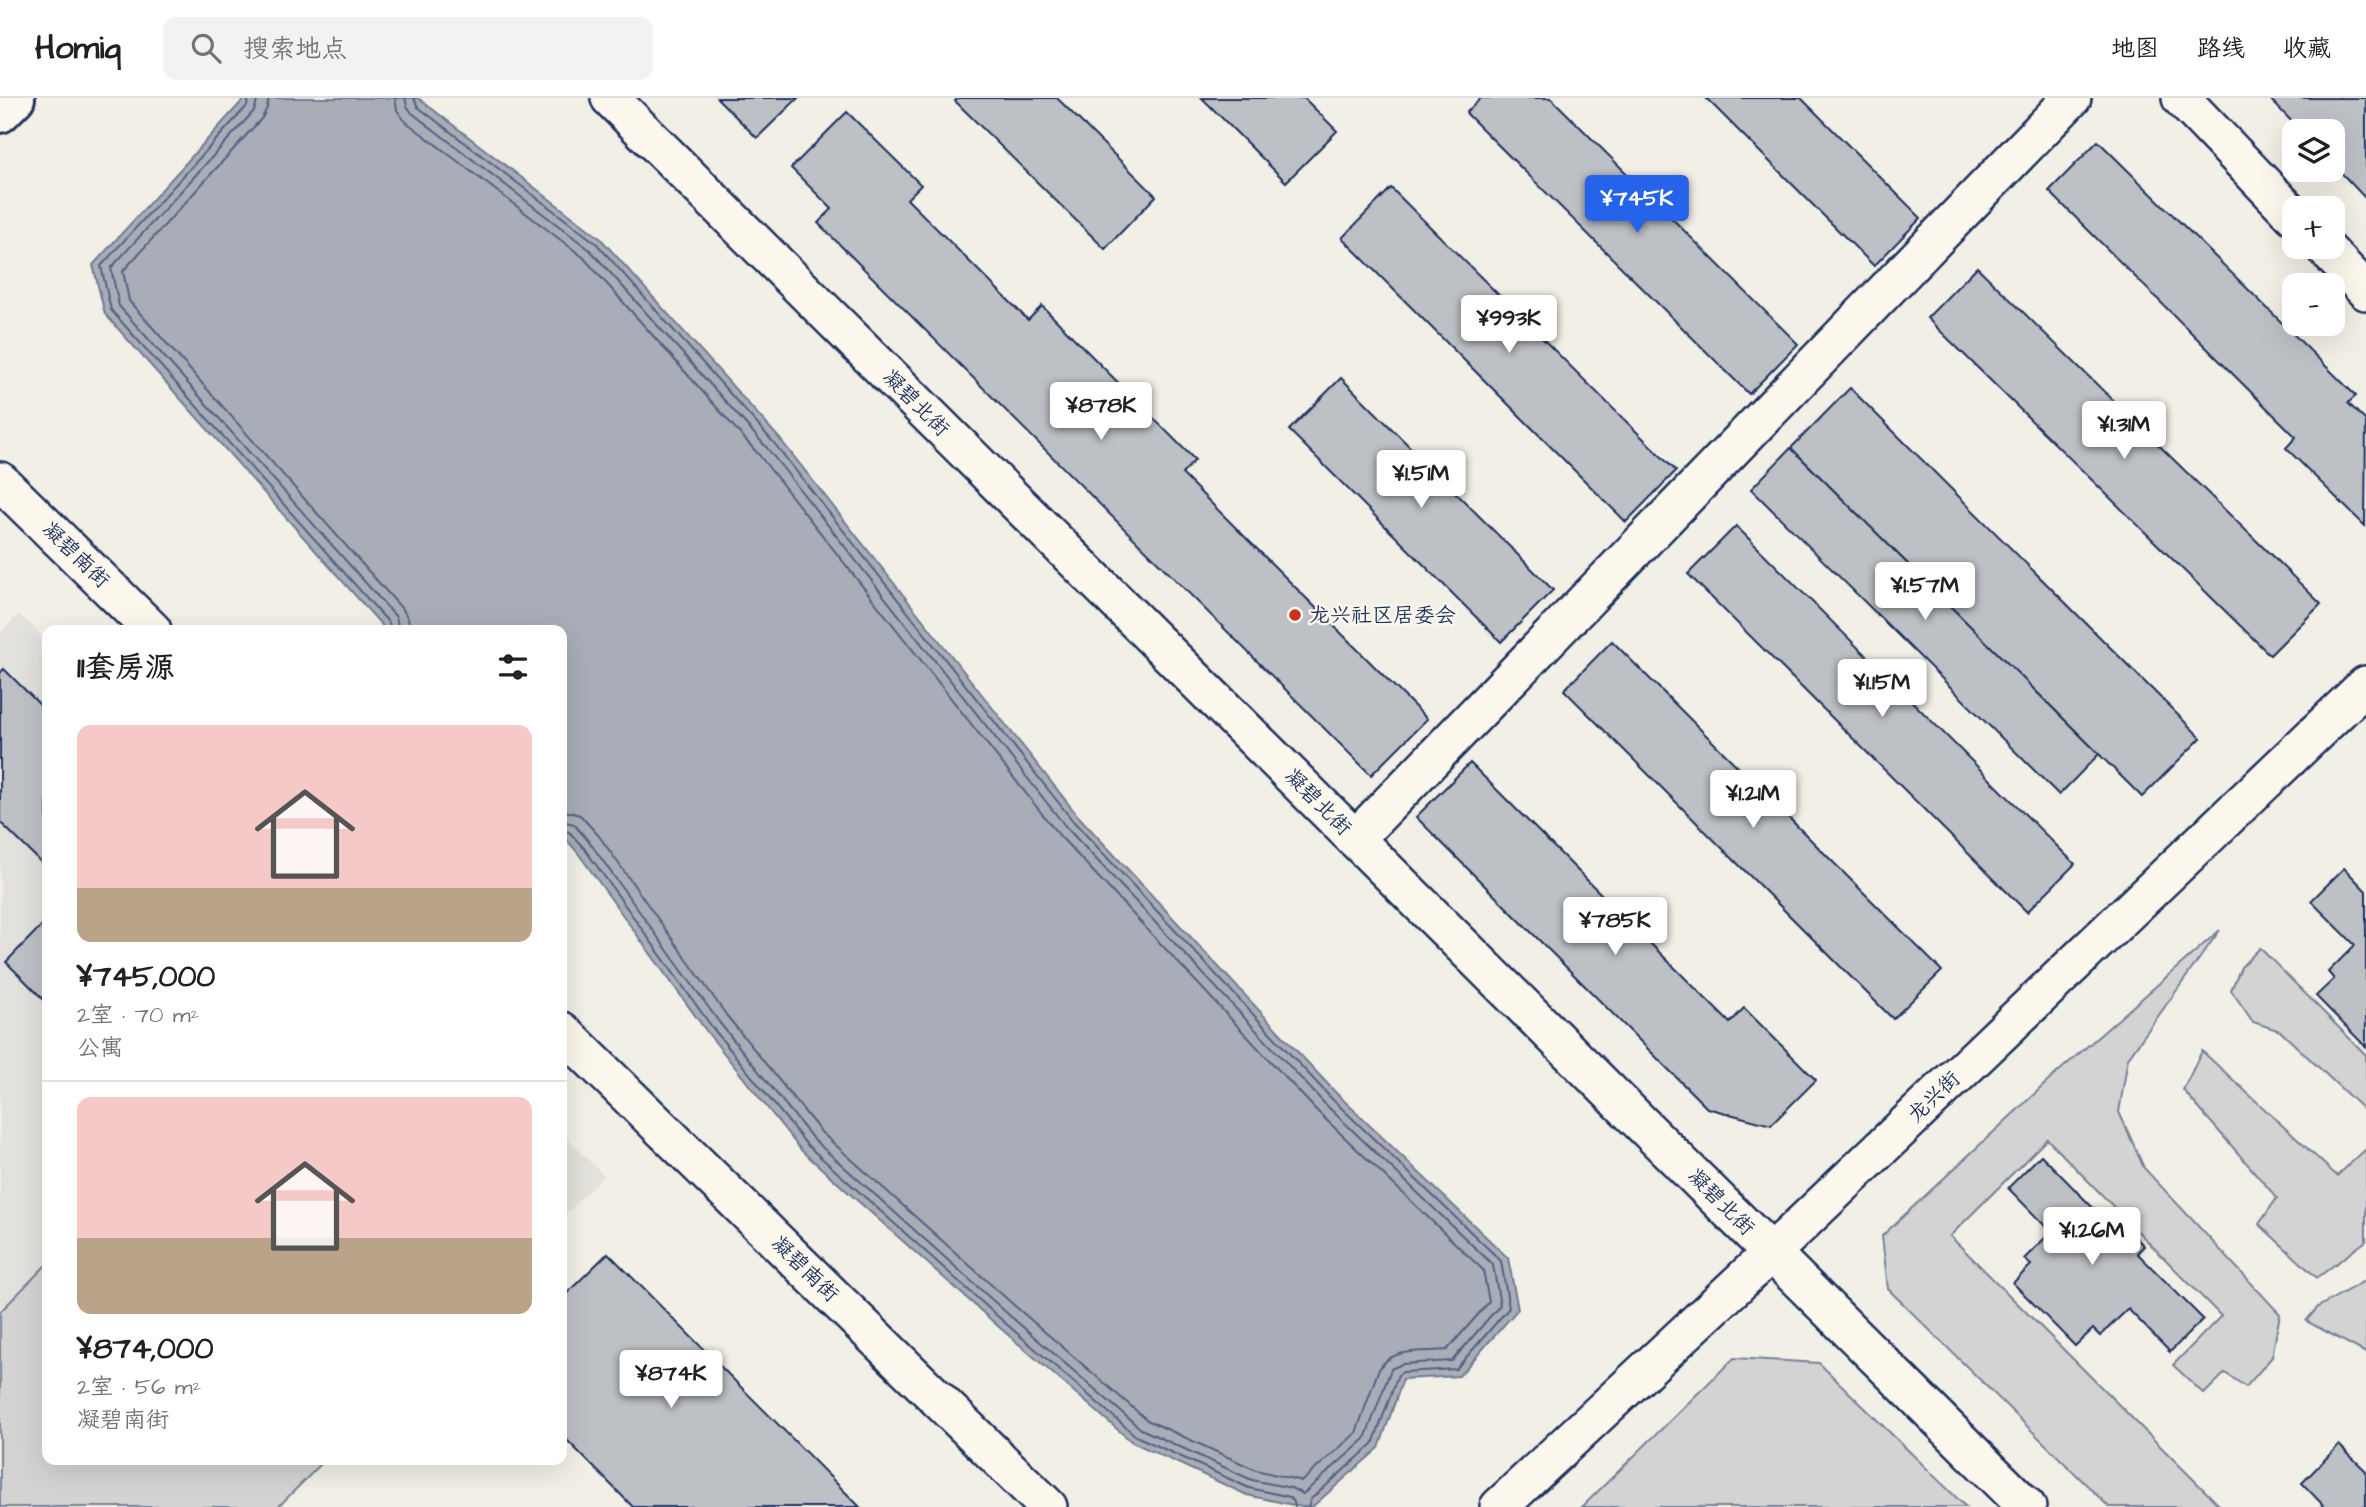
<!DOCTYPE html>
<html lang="zh">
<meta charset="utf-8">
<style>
:root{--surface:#fff;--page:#f2f2f2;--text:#202124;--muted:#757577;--line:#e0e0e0;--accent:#2563eb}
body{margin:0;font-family:"Architects Daughter","LXGW WenKai TC",sans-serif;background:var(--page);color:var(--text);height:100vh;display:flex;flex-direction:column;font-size:26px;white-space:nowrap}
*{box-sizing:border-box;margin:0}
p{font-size:23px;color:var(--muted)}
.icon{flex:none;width:38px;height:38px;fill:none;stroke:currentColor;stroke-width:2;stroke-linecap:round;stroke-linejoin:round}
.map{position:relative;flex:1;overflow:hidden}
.details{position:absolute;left:42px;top:527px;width:525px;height:840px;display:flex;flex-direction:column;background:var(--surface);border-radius:14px;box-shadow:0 7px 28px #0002}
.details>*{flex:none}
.fabs{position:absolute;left:2282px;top:21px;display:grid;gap:14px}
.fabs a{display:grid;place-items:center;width:63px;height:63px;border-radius:14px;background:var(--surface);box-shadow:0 7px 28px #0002;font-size:35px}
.price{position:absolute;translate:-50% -60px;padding:0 16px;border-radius:7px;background:#fff;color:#222;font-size:23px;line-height:46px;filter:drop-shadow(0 2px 4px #0008)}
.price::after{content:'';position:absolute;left:50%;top:42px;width:21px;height:16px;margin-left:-10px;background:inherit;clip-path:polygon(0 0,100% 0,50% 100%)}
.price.current{background:var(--accent);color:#fff}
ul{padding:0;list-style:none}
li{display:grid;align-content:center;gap:14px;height:371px;padding:0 35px}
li+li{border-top:2px solid var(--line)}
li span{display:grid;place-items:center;height:217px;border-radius:14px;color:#555}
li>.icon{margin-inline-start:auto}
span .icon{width:126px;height:126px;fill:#fffc;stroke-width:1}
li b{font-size:30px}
h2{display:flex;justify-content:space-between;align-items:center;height:84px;padding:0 35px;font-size:30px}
header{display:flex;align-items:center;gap:42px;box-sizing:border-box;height:98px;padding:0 35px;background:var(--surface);border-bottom:2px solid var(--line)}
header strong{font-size:33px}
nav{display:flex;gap:38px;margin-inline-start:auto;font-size:24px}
.search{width:490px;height:63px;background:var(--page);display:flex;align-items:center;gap:18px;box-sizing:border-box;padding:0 24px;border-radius:14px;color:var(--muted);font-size:26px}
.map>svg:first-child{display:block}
.built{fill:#e2e1dc}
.green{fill:#d2d3d2;stroke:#768198;stroke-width:2}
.water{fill:#a9adb7;stroke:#707b93;stroke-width:2}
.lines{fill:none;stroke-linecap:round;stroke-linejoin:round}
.shore{stroke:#546182;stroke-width:2}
.building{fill:#bdc0c4;stroke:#1b2f5e;stroke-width:2}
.minor-casing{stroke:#1b2f5e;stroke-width:42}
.secondary-casing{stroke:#1b2f5e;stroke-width:44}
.minor{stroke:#fbf7ec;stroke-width:37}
.secondary{stroke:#fbf7ec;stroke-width:38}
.poi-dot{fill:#c8321e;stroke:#fbf7ec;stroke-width:2.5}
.labels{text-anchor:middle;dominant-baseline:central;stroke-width:5;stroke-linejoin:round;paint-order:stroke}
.street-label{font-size:21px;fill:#1b2f5e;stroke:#fbf7ec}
.poi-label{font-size:21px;fill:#1b2f5e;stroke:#fbf7ec;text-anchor:start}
</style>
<header>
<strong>Homiq</strong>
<div class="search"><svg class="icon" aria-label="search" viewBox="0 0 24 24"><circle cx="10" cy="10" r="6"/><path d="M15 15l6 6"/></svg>搜索地点</div>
<nav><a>地图</a><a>路线</a><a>收藏</a></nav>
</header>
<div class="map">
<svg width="2366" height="1409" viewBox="0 0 2366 1409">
<rect width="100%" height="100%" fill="#f2efe6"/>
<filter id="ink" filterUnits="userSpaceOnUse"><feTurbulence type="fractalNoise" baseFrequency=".0143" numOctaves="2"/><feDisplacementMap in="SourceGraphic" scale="14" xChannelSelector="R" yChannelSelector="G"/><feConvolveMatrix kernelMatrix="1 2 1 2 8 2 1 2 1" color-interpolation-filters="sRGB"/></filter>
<g filter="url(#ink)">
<!-- built -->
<g class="built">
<path d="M19,516L47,543V1362H325L278,1409H0V535Z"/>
<path d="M562,1036L604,1077L562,1120Z"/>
</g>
<!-- green -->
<g class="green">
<path d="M2220,832L2128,960L2119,1014L2144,1070L2280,1216L2272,1259L2246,1289L2225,1275L2204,1296L2173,1267L2221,1218L2047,1041L1950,1138L2221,1409H2109L1888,1191L1882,1138L2058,974Z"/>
<path d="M2260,850L2366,957V1014L2280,933L2253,924L2231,892L2241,869Z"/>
<path d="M2202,953L2337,1078L2366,1051V1143L2317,1180L2259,1126L2277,1100L2183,992Z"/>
<path d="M47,1166V1362H325L278,1409H0V1214Z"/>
<path d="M2366,1182V1255L2306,1223L2318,1209Z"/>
<path d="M1734,1260L1819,1265L1966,1409H1582Z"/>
</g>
<!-- water -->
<path class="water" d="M245,0H418L600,140L779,340L1078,718L1336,995L1508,1160L1518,1211L1459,1278L1403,1281L1379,1350L1312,1409H1302L1247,1397L1132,1344L999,1229L801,1052L707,934L578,755L562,736V532H386L105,216L93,167Z"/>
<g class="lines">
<!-- shore -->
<g class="shore">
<path d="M249,0L247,8L101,168L111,212L389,525L391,532"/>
<path d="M258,0L254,13L111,170L119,208L396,519L399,532"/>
<path d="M269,0L267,10L262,20L123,173L129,203L403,512L408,520L410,532"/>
<path d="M395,0L397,12L405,23L583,159L759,357L1058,736L1317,1013L1483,1172L1489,1204L1447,1252C1423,1255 1391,1248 1378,1273L1356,1335L1302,1383L1256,1372L1147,1322L1016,1209L821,1034L727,918L599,738L580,717L562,712"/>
<path d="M405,0L407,8L412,15L590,152L767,350L1066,729L1325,1006L1493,1167L1500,1207L1452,1263L1402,1266L1391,1271L1365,1341L1303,1396L1291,1390L1252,1382L1141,1331L1009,1217L813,1041L719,924L590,745L574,726L562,723"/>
<path d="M414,0L418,9L596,145L774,345L1073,723L1331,1000L1501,1163L1509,1210L1456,1271L1403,1274L1398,1277L1373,1346L1311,1401L1308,1409"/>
<path d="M562,732L569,734L584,750L712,929L807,1047L1004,1224L1136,1338L1249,1390L1290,1399L1294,1404L1295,1409"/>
</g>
</g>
<!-- building -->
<g class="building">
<path d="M717,0H798L757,40Z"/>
<path d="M958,0H1057L1156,98L1105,151L955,3Z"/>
<path d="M1202,0H1304L1337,33L1286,84Z"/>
<path d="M1481,0H1551L1798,246L1749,296L1466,15Z"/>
<path d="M1706,0H1801L1921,120L1874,168Z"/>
<path d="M2269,0H2366V101L2333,66V33H2301Z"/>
<path d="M847,14L921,87L907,101L1028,222L1042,208L1195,362L1182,376L1427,621L1371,677L818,125L832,111L791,70Z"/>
<path d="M2098,43L2356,298L2348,305L2366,323L2365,428L2286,350L2296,339L2049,93Z"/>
<path d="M1391,90L1676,373L1626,424L1342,140Z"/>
<path d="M1977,169L2321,506L2270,557L1927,220Z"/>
<path d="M1341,280L1553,492L1501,544L1289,332Z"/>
<path d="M1850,290L2201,640L2142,699L1791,350Z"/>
<path d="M1791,350L2099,656L2059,697L1751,391Z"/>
<path d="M1736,428L2075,766L2027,814L1688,476Z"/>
<path d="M1612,543L1942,873L1893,921L1564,592Z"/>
<path d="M4,571L47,614V770L0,724V575Z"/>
<path d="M1470,665L1730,925L1744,910L1816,982L1771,1027L1707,1010L1416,719Z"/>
<path d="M2344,770L2366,793V949L2316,898L2334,881L2328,874L2355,847L2311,803Z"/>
<path d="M47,822V905L6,864Z"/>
<path d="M2041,1057L2105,1122L2112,1115L2144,1148L2137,1155L2203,1221L2170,1254L2128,1211L2100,1238L2093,1231L2075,1248L2013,1185L2031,1167L2024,1161L2051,1134L2008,1090Z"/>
<path d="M608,1155L860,1409H633L562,1337V1200Z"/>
<path d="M2339,1347L2366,1373V1409H2321L2323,1407L2302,1385Z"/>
</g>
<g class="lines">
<defs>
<g id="minor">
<path d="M610,0L2027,1409"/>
<path d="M2181,0L2294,118"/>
<path d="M2324,149L2366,193"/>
<path d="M0,383L152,532"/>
<path d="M1355,741L2072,0"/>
<path d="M562,933L1048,1409"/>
<path d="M1499,1409L1771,1155L2366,587"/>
</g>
<path id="secondary" d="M0,15L15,0"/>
</defs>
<!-- minor casing -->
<use href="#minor" class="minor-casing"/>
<!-- secondary casing -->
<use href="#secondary" class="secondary-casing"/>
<!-- minor -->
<use href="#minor" class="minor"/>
<!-- secondary -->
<use href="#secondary" class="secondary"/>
</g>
</g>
<!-- markers -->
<circle class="poi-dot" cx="1295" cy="517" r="7"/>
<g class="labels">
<!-- street labels -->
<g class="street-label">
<text transform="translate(916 305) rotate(45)">凝碧北街</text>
<text transform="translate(76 457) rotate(44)">凝碧南街</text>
<text transform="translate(1318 704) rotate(45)">凝碧北街</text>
<text transform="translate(1934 999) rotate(-44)">龙兴街</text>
<text transform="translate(1721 1104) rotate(45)">凝碧北街</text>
<text transform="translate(805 1171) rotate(44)">凝碧南街</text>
</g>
<!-- poi labels -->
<g class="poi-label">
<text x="1309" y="517">龙兴社区居委会</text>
</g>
</g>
</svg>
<div class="fabs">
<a><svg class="icon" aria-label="layers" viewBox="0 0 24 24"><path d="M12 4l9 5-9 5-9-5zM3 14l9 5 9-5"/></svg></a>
<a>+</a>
<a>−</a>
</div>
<b class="price current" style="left:1637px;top:137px">¥745K</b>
<b class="price" style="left:1509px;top:257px">¥993K</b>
<b class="price" style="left:1101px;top:344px">¥878K</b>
<b class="price" style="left:2124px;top:363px">¥1.31M</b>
<b class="price" style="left:1421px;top:412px">¥1.51M</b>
<b class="price" style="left:1925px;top:524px">¥1.57M</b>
<b class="price" style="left:1882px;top:621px">¥1.15M</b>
<b class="price" style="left:1753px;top:732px">¥1.21M</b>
<b class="price" style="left:1615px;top:859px">¥785K</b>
<b class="price" style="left:2092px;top:1169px">¥1.26M</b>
<b class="price" style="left:671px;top:1312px">¥874K</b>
<section class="details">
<h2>11套房源<svg class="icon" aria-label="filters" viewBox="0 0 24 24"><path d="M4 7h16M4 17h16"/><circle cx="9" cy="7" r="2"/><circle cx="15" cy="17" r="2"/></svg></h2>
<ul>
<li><span style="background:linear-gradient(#f6c9c9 75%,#b9a48a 0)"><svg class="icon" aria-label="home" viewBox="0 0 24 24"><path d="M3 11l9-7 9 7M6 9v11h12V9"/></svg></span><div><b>¥745,000</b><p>2室 · 70 m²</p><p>公寓</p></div></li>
<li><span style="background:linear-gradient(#f6c9c9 65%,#b9a48a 0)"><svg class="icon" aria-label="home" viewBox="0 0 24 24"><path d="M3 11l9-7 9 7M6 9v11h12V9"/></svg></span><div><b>¥874,000</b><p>2室 · 56 m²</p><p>凝碧南街</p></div></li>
</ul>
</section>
</div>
